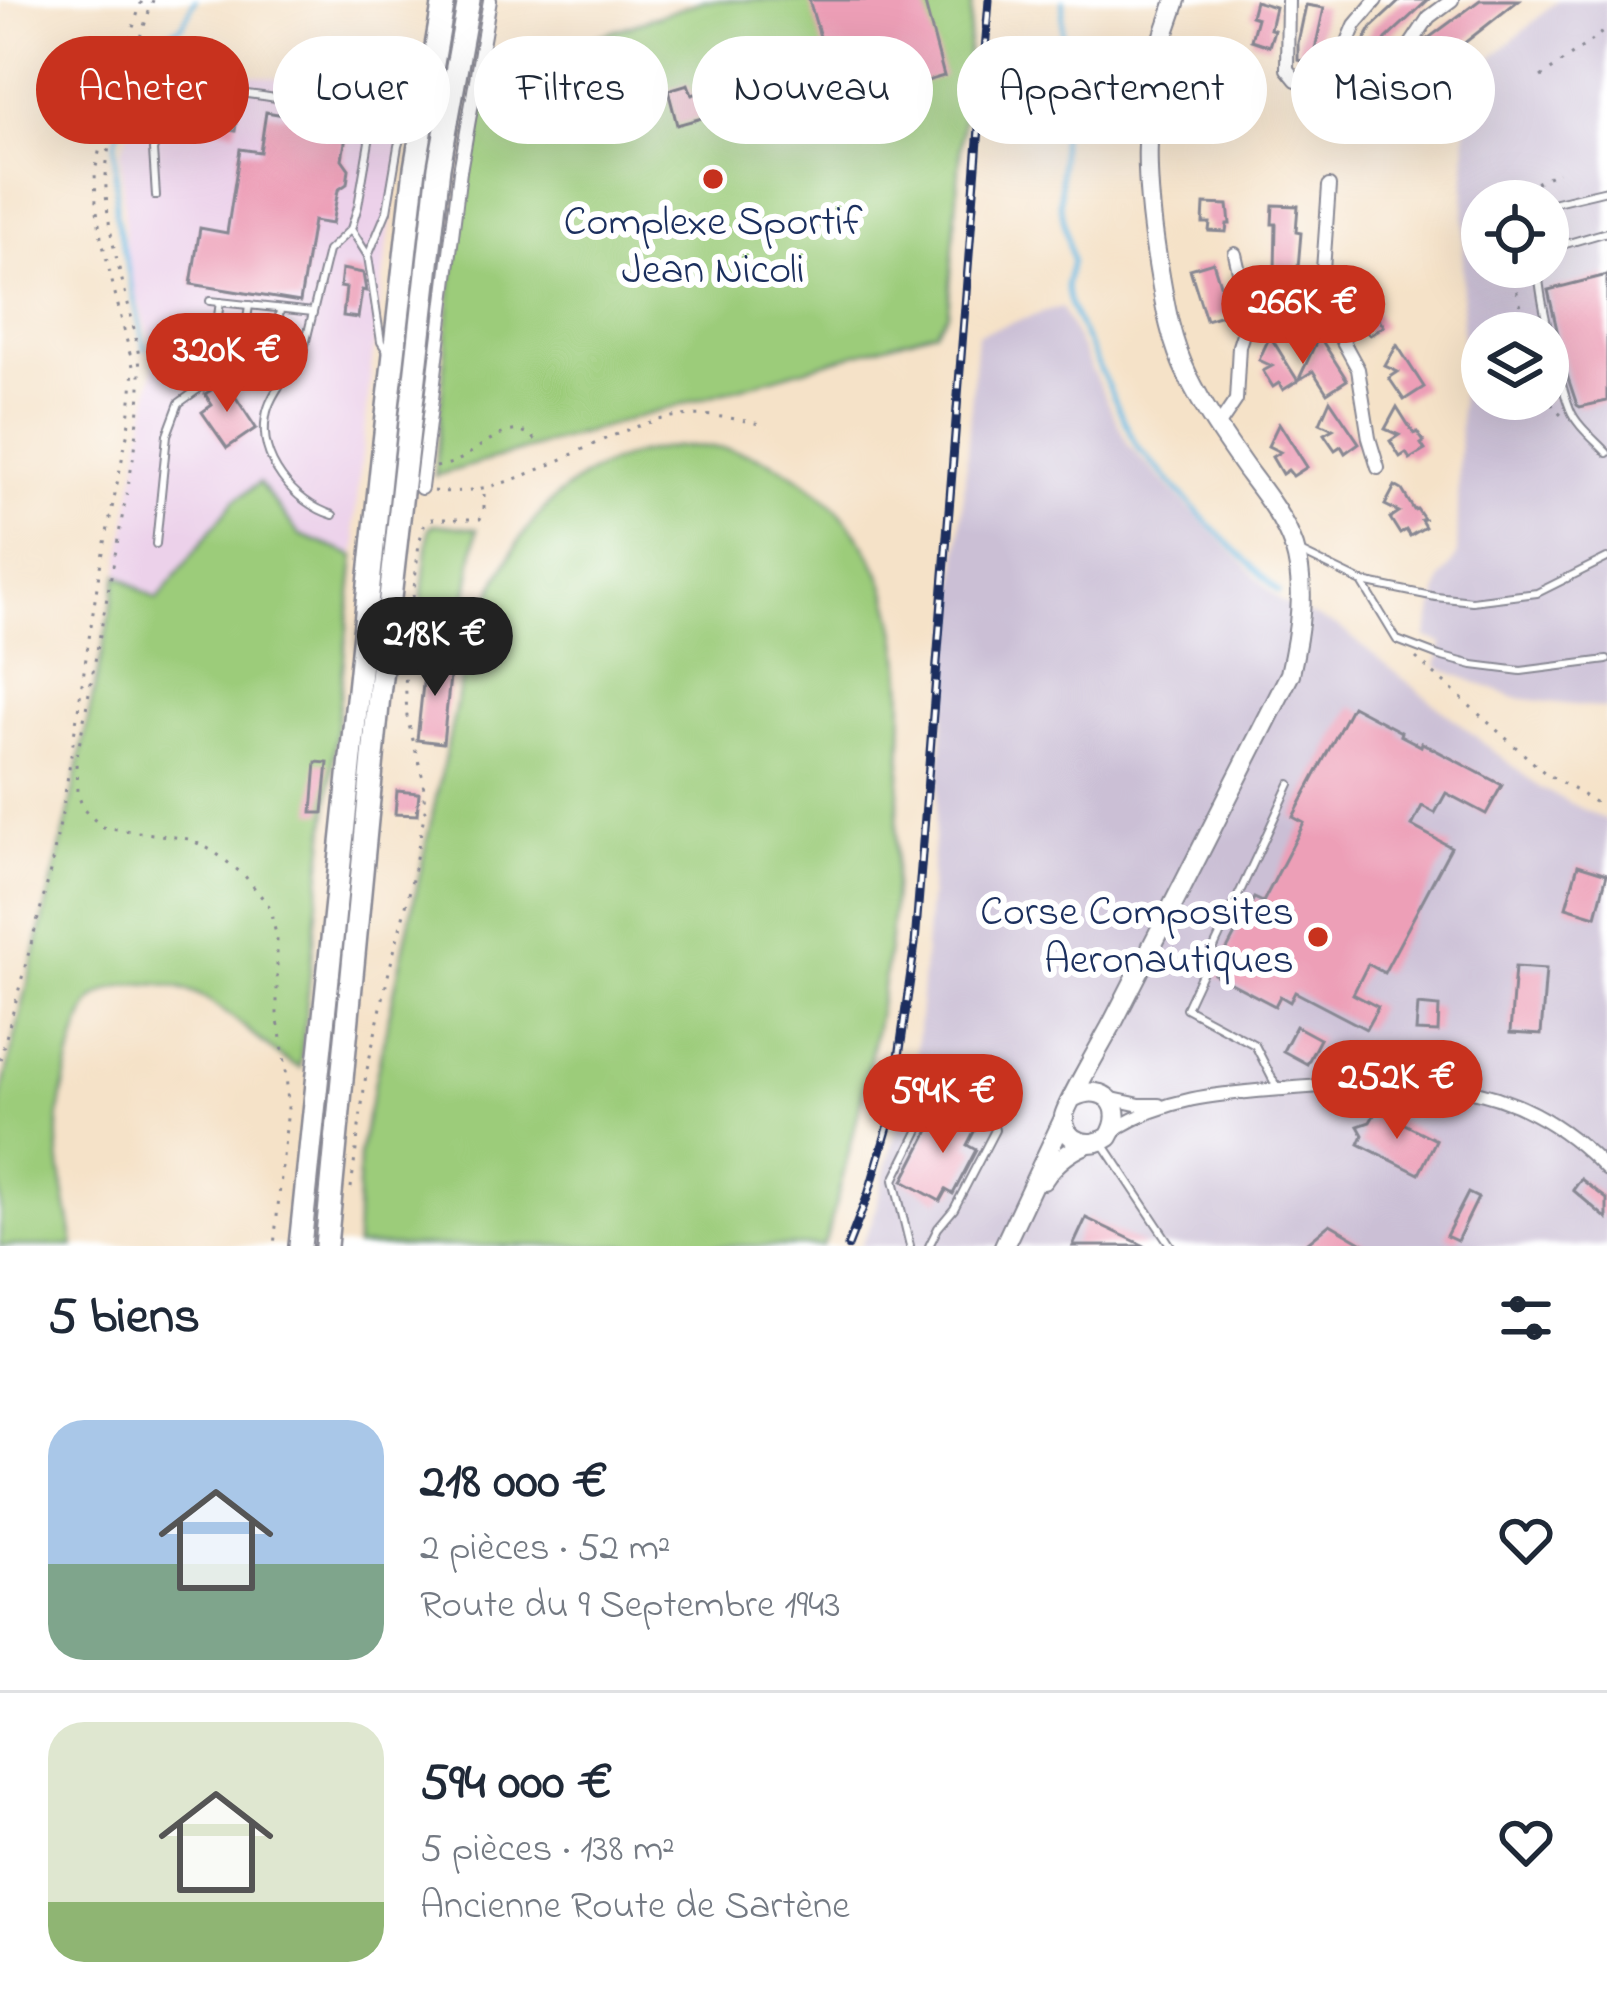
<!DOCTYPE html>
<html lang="fr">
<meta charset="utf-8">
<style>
:root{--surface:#fff;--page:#f2f2f3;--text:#1f2937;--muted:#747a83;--line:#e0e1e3;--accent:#c8321e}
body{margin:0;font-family:"Indie Flower",sans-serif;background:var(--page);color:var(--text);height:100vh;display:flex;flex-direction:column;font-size:45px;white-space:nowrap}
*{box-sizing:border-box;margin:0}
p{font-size:39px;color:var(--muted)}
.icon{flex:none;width:66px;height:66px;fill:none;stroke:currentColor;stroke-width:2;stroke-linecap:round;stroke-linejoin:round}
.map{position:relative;height:1246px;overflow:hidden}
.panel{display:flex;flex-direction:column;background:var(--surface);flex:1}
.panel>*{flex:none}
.top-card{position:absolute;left:36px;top:36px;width:1536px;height:108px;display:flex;gap:24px}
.controls{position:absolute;left:1461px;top:180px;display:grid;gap:24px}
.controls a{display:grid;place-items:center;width:108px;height:108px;border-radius:50%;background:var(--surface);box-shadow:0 12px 48px #0002;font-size:60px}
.price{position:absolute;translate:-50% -102px;padding:0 27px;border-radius:42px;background:var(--accent);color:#fff;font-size:39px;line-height:78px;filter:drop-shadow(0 3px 6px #0008)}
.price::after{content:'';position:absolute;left:50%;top:72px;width:36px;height:27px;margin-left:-18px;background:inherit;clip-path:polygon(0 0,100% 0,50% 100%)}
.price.current{background:#222;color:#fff}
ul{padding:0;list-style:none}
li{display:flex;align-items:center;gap:36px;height:300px;padding:0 48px}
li+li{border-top:3px solid var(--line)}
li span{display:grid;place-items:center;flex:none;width:336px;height:240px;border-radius:36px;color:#555}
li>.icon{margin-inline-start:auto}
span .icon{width:144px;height:144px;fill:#fffc;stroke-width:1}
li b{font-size:51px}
h2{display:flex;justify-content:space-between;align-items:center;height:144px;padding:0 48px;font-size:51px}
.chip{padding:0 42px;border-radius:54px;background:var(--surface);box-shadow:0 12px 48px #0002;font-size:42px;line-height:108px}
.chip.current{background:var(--accent);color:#fff}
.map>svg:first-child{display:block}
.built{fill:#ecd1ea}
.industrial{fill:#cbbfd5;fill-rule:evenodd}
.green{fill:#9ccc7a;stroke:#5c7e6c;stroke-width:3}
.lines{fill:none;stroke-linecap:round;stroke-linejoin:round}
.stream{stroke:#66b9e2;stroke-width:4.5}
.building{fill:#ed9fb7}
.lane-casing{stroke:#888893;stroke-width:10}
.street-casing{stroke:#888893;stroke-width:16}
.secondary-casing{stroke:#888893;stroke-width:22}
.primary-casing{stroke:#888893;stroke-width:26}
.path{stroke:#888893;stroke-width:3;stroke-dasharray:3 9;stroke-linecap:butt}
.lane{stroke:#fff;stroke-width:6}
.street{stroke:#fff;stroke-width:12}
.secondary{stroke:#fff;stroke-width:18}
.primary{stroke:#fff;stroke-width:21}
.rail-casing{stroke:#1b2f5e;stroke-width:9}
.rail{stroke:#fff;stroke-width:4.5;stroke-dasharray:14;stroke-linecap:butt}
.poi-dot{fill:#c8321e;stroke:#fff;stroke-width:4.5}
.labels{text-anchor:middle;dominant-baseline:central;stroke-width:12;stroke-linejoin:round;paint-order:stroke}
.poi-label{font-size:42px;fill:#1b2f5e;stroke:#fff}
</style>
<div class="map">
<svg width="1607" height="1246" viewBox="0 0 1607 1246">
<rect width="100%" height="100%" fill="#fff"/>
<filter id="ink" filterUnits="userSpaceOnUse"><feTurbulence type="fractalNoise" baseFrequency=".00833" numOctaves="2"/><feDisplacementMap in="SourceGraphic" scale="24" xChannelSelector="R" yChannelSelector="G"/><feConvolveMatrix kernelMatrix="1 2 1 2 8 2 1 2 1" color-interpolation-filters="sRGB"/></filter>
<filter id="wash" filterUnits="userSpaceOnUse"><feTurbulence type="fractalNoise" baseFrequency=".004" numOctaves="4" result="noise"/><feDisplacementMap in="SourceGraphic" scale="48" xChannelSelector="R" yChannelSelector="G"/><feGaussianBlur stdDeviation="2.7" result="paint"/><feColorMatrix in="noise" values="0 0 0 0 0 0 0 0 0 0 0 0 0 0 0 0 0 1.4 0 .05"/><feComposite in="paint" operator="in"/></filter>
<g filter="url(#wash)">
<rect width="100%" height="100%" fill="#f5e2c8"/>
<!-- built -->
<path class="built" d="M186,64L366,92L404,86L399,162L372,361L354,528L357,541L355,556L300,535L234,501L157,601L118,575L155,358L126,260L121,152L155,67Z"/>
<!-- industrial -->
<g class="industrial">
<path d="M1558,0H1607V709L1515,698L1437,667L1442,643L1426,638L1441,579L1457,556L1467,80ZM1482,201H1548V267H1482ZM1482,333H1548V399H1482Z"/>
<path d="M1061,307L1129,446L1282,603L1339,627L1540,788L1607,821V1246H860L872,1222L916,1054L977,334Z"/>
</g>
<!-- green -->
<g class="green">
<path d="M705,0H972L948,313L935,331L435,476L451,284L485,75Z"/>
<path d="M686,446C707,447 728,448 749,454C809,472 861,525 883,582C910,654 903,734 898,808C895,856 895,906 888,954C875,1049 852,1146 826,1239L822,1246H356L359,1155L463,673C498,554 549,455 686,446Z"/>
<path d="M259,483L300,535L355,556L300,1068C262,1049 235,1012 195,993C168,981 112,978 91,1002C77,1019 59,1104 58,1127C56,1160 69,1212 74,1246H0V1100L68,816L118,575L157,600L234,501Z"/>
<path d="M434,524L477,529L459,647L418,632L429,529Z"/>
</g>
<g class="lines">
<!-- stream -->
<g class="stream">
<path d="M1063,0L1060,203L1072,261L1066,285L1070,306L1136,445L1213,528L1279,592"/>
<path d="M145,349L116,215L115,142L146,56L168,33L182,26L195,0"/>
</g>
</g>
<g id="blocks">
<!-- building -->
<g class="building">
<path d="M809,0H924L944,76L841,107Z"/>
<path d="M1401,0H1428L1386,39L1371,66L1355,57L1372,27Z"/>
<path d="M1480,0H1519L1434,67L1420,49L1426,40Z"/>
<path d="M1255,1L1275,7L1270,29L1274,30L1269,46L1251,40L1257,18L1251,16Z"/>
<path d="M1306,5L1324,8L1312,63L1298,60V43Z"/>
<path d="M767,73L773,91L744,100L745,106L677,125L668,90L688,84L692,95Z"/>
<path d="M216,102L239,106L235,131L212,127Z"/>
<path d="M266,112L348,126L342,159L349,169L347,184L338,190L332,224L313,221L300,302L191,284L200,228L227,233L240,149L260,152Z"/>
<path d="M1204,204L1228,205L1230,224H1227L1226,232L1209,231L1210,223H1203Z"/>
<path d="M1273,205L1298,206L1296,232L1301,233L1296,291L1270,290L1271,271H1275L1276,224H1272Z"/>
<path d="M1213,262L1223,294L1227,293L1230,305L1227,306L1229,313L1206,320L1190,269Z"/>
<path d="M342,269L363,273L366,291L362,290L358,318L343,316L346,288L340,287Z"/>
<path d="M1607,275V401L1580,407L1577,405L1568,378L1548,290Z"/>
<path d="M1356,281L1384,326L1370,335L1365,328L1360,332L1349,317L1358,311L1345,304Z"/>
<path d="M1270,336L1298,381L1319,336L1347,380L1327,393L1313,371L1283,390L1279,383L1273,387L1263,371L1272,366L1259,360Z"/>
<path d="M1397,345L1424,387L1404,400L1389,378L1398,372L1385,366Z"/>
<path d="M225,381L256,428L227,448L202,412L212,405L205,394Z"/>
<path d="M1330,400L1359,443L1345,453L1341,446L1335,450L1324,434L1333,429L1320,423Z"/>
<path d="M1397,407L1414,434L1417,432L1424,442L1421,444L1425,450L1410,459L1406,453L1400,457L1390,441L1399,435L1385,429Z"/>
<path d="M1279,423L1307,467L1293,476L1288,470L1282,474L1272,457L1280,452L1268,446Z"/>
<path d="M1395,486L1402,490L1414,510L1417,509L1424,519L1421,520L1425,527L1410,536L1406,530L1400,534L1390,518L1399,512L1385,505Z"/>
<path d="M426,656L452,658L443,743L417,740Z"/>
<path d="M1352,706L1401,732L1400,735L1421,746L1422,743L1502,785L1486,814L1446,793L1435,813L1422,806L1412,826L1451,847L1384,973L1368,964L1353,994L1378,1007L1366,1029L1295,992L1290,1002L1280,996L1275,1006L1214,974L1254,898L1263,902L1304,823L1293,817Z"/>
<path d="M316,762L328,763L323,813H312Z"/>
<path d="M397,791L419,793L417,815L395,814Z"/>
<path d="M1578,865L1607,874L1596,916L1566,907Z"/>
<path d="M1515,967L1546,969L1541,1035L1510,1033Z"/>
<path d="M1418,1005L1439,1007L1438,1032L1416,1031Z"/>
<path d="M1296,1026L1320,1039L1307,1064L1283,1051Z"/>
<path d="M941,1107L977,1126L967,1145L976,1150L953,1194L946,1190L940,1201L903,1181Z"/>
<path d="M1377,1110L1436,1140L1419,1174L1359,1144L1363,1135L1358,1126L1370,1122Z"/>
<path d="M1581,1179L1607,1199V1219L1573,1190Z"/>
<path d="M1468,1193L1478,1198L1457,1241L1446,1236Z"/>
<path d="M1086,1218L1145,1246H1073Z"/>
<path d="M1330,1224L1368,1246H1303Z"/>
</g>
</g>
</g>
<g filter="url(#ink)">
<use href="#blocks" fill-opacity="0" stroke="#888893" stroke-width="3"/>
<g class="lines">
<defs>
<g id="lane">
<path d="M156,196L153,150L179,89C244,91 311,100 372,124"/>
<path d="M1548,208L1556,202L1607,190"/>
<path d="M1548,249L1607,232"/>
<path d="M368,256L351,229L358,206L372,124L411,109"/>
<path d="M1539,267C1536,288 1561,386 1570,409C1576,425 1595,440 1607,453"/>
<path d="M210,301L313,312"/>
<path d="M215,337L220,302"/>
<path d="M244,342L249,305"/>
<path d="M274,348L280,310"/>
<path d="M388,353L381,342L368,256L387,211L398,146L417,85L423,81"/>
<path d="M283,380C276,391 268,403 266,416C258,459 294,503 333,515"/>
<path d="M156,544L167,435L179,403L225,370L284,379L304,349L328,251L351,229"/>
<path d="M1298,551L1362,582L1397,640L1439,656L1473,665L1521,671L1607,660"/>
<path d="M1363,582L1436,597L1472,601L1537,593L1607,558"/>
<path d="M1276,1086L1255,1045L1186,1008L1290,784"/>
<path d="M1104,1145L1171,1246"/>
<path d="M910,1246L894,1180L935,1097L950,1094L991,1115L995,1130L954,1209L938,1228L929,1246"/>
</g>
<g id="street">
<path d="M1288,0L1287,69L1296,80L1313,84H1321L1334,75L1355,25L1376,0"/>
<path d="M1399,62L1429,17L1452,0"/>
<path d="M1235,254L1249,315"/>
<path d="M1320,312L1329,186"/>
<path d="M1217,428L1236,400L1239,346L1249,315L1320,312L1340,336L1358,369L1369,438L1378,468"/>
<path d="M421,488L460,171L490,0"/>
<path d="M1108,1098L1140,1105H1159"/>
<path d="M1115,1129C1171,1096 1219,1094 1283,1089C1408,1078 1513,1070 1607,1170"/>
</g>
<g id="secondary">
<path d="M1074,1097C1106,1082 1127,1108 1109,1137C1091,1149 1062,1143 1064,1116C1065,1106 1103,1041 1111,1026C1171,909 1231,791 1290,674C1299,634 1307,587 1294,547C1284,518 1264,493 1246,469C1225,439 1204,409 1188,376C1171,343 1165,306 1159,270C1147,200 1142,132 1157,61C1161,40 1170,20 1176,0"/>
<path d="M1043,1180C1054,1163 1067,1152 1086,1144"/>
<path d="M1004,1246L1064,1118"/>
</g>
<g id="primary">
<path d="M300,1246L382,460L415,168L444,0"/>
<path d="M326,1246L379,695L439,167L469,0"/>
</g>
</defs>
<!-- lane casing -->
<use href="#lane" class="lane-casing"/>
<!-- street casing -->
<use href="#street" class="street-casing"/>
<!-- secondary casing -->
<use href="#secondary" class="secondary-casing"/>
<!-- primary casing -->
<use href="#primary" class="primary-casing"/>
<!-- path -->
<g class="path">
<path d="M153,0C134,57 108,116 106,177C104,238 131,297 139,358C142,387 138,419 135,449L76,762L77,792L84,810L102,827L189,839L213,851L244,875L269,906L277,938V1014L286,1069L288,1108L274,1246"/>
<path d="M1541,77L1607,29"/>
<path d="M1521,201L1537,182L1558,172"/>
<path d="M1513,267L1516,289L1529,333"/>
<path d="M1548,392L1553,407L1565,419"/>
<path d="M436,467C446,465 455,463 464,457C487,443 517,413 540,445"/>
<path d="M433,491C520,499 590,432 672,417C703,412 733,418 764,425"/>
<path d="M1416,658L1545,773L1607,809"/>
<path d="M0,1060L48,881L62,814L100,567L128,430L134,370L101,237L96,204L95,172L110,98L142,0"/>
<path d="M351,1188L366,1074L390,967L410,890L425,810L423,779L407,717L405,672L419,543L425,522L431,519H480L484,510V488"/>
</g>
<!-- lane -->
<use href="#lane" class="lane"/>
<!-- street -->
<use href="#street" class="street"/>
<!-- secondary -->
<use href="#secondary" class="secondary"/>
<!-- primary -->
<use href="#primary" class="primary"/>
<defs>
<path id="rail" d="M848,1246L868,1195L890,1120L915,944L989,0"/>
</defs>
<!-- rail casing -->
<use href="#rail" class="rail-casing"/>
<!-- rail -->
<use href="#rail" class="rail"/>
</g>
</g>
<!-- markers -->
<g class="poi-dot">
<circle cx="713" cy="179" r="12"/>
<circle cx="1318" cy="937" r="12"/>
</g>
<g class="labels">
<!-- poi labels -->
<g class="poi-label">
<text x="713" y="223">Complexe Sportif<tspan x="713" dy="48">Jean Nicoli</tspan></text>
<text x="1294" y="913" text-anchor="end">Corse Composites<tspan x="1294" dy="48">Aeronautiques</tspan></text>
</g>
</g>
</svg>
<div class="controls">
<a><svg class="icon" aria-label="locate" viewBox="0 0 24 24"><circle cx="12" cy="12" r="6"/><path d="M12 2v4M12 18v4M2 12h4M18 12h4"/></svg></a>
<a><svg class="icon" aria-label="layers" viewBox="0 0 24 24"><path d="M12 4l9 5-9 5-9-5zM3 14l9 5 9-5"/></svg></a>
</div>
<b class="price" style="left:1303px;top:367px">266K €</b>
<b class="price" style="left:227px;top:415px">320K €</b>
<b class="price current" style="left:435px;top:699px">218K €</b>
<b class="price" style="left:1397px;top:1142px">252K €</b>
<b class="price" style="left:943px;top:1156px">594K €</b>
<div class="top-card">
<a class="chip current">Acheter</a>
<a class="chip">Louer</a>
<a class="chip">Filtres</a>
<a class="chip">Nouveau</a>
<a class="chip">Appartement</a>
<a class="chip">Maison</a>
</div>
</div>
<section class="panel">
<h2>5 biens<svg class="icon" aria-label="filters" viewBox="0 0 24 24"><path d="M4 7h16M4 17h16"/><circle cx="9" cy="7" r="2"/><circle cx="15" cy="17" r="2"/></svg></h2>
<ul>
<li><span style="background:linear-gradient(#a9c7e8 60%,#7fa58c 0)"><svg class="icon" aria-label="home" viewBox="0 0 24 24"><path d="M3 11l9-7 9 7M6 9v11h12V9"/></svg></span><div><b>218 000 €</b><p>2 pièces · 52 m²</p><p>Route du 9 Septembre 1943</p></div><svg class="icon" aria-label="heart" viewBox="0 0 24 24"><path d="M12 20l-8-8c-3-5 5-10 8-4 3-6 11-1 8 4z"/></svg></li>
<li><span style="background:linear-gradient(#dfe7d0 75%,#8fb573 0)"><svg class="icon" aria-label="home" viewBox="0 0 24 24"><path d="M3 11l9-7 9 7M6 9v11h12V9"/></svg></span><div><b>594 000 €</b><p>5 pièces · 138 m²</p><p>Ancienne Route de Sartène</p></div><svg class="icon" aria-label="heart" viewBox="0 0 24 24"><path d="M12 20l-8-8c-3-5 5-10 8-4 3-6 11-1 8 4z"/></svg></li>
</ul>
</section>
